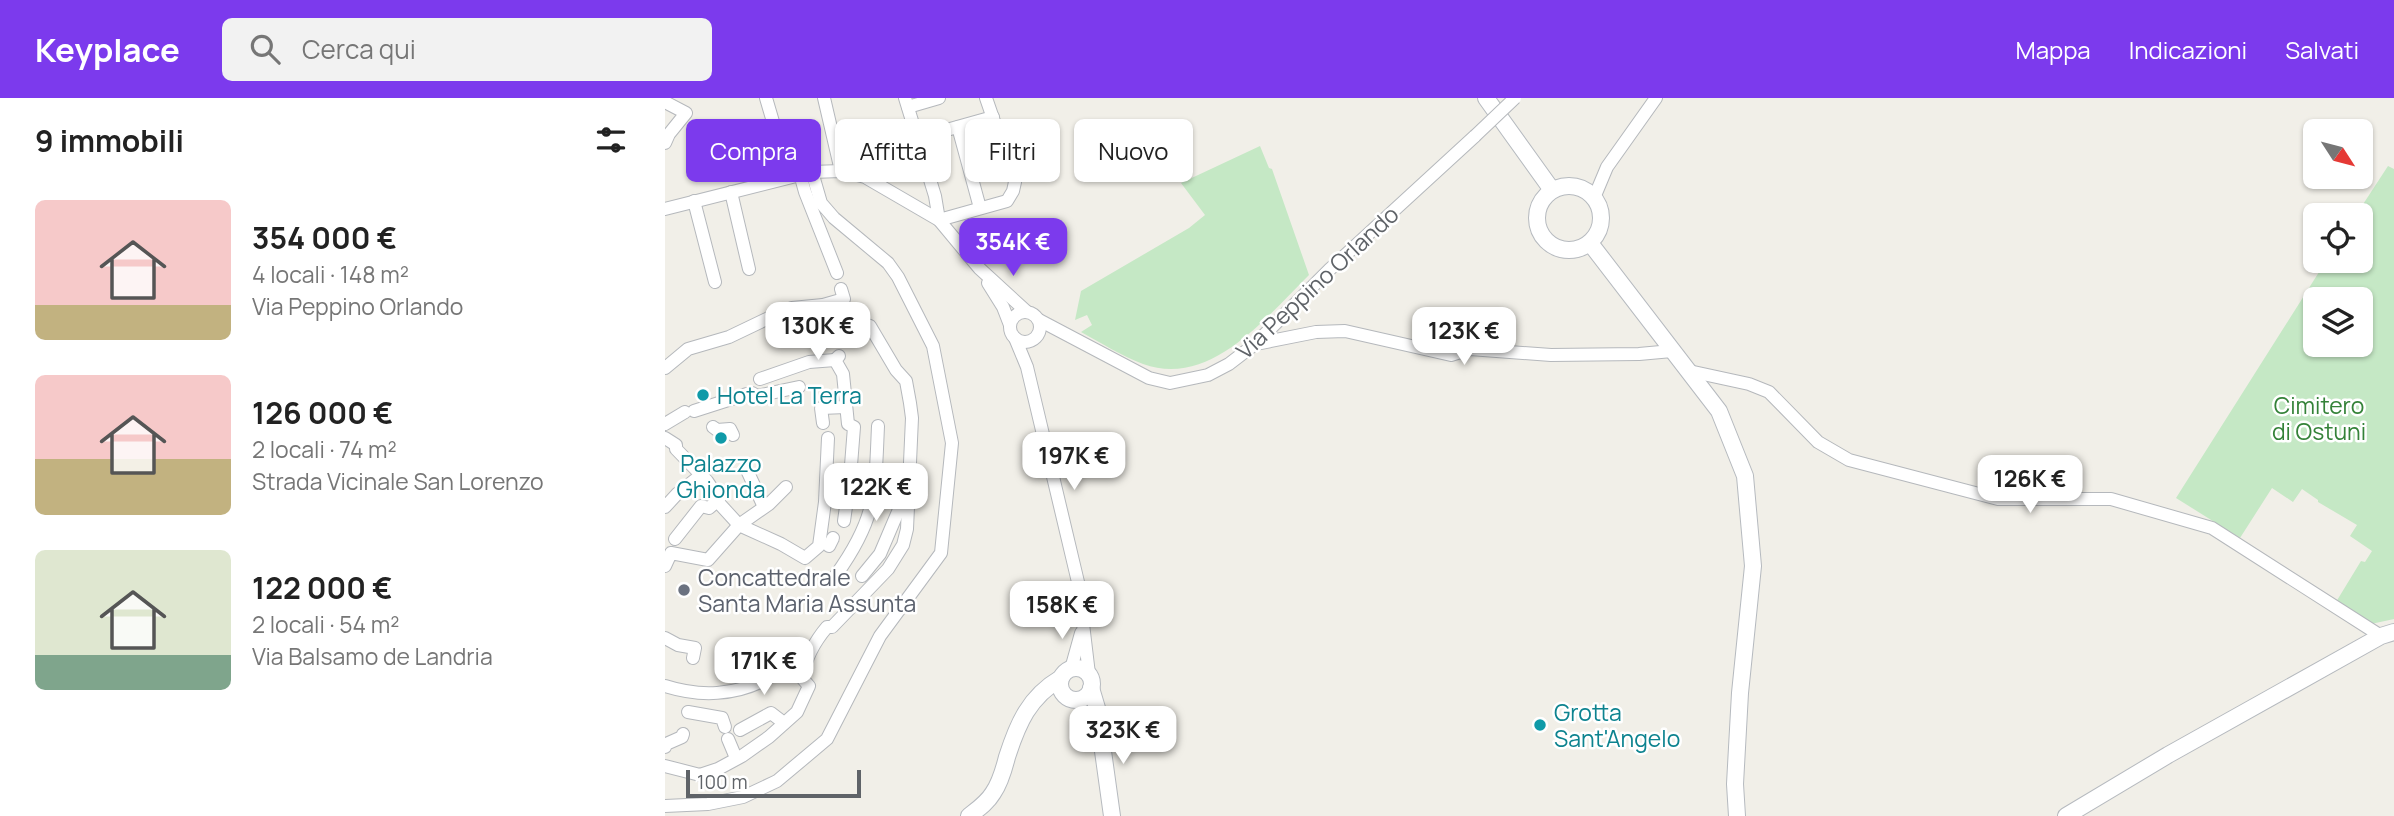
<!DOCTYPE html>
<html lang="it">
<meta charset="utf-8">
<style>
:root{--surface:#fff;--page:#f2f2f2;--text:#222;--muted:#767676;--accent:#7c3aed}
body{margin:0;font-family:Manrope,sans-serif;background:var(--page);color:var(--text);height:100vh;display:flex;flex-direction:column;font-size:26px;white-space:nowrap}
*{box-sizing:border-box;margin:0}
p{font-size:23px;color:var(--muted)}
.icon{flex:none;width:38px;height:38px;fill:none;stroke:currentColor;stroke-width:2;stroke-linecap:round;stroke-linejoin:round}
.map{position:relative;flex:1;overflow:hidden}
.drawer{display:flex;flex-direction:column;background:var(--surface);width:665px}
.drawer>*{flex:none}
.top-card{position:absolute;left:21px;top:21px;width:665px;height:63px;display:flex;gap:14px}
.needle{width:46px;rotate:126deg}
.fabs{position:absolute;left:1638px;top:21px;display:grid;gap:14px}
.fabs a{display:grid;place-items:center;width:70px;height:70px;border-radius:10px;background:var(--surface);box-shadow:0 2px 5px #0004;font-size:35px}
.scale{position:absolute;left:21px;bottom:18px;width:175px;box-sizing:border-box;padding-left:7px;border:4px solid #5f6368;border-top:0;font-size:19px;line-height:24px;white-space:nowrap;color:#5f6368;-webkit-text-stroke:5px #fff;paint-order:stroke}
.price{position:absolute;translate:-50% -60px;padding:0 16px;border-radius:14px;background:#fff;color:#222;font-size:23px;line-height:46px;filter:drop-shadow(0 2px 4px #0008)}
.price::after{content:'';position:absolute;left:50%;top:42px;width:21px;height:16px;margin-left:-10px;background:inherit;clip-path:polygon(0 0,100% 0,50% 100%)}
.price.selected{background:var(--accent);color:#fff}
ul{padding:0;list-style:none}
li{display:flex;align-items:center;gap:21px;height:175px;padding:0 35px}
li span{display:grid;place-items:center;flex:none;width:196px;height:140px;border-radius:10px;color:#555}
li>.icon{margin-inline-start:auto}
span .icon{width:84px;height:84px;fill:#fffc;stroke-width:1}
li b{font-size:30px}
h2{display:flex;justify-content:space-between;align-items:center;height:84px;padding:0 35px;font-size:30px}
.tag{padding:0 24px;border-radius:10px;background:var(--surface);box-shadow:0 2px 5px #0004;font-size:24px;line-height:63px}
.tag.selected{background:var(--accent);color:#fff}
header{display:flex;align-items:center;gap:42px;box-sizing:border-box;height:98px;padding:0 35px;background:var(--accent);color:#fff}
header strong{font-size:33px}
nav{display:flex;gap:38px;margin-inline-start:auto;font-size:24px}
.search{width:490px;height:63px;background:var(--page);display:flex;align-items:center;gap:18px;box-sizing:border-box;padding:0 24px;border-radius:10px;color:var(--muted);font-size:26px}
main{display:flex;flex:1;min-height:0}
.map>svg:first-child{display:block}
.green{fill:#c5e8c5;fill-rule:evenodd}
.lines{fill:none;stroke-linecap:round;stroke-linejoin:round}
.street-casing{stroke:#b5b8bc;stroke-width:14}
.secondary-casing{stroke:#b6babf;stroke-width:18}
.street{stroke:#fff;stroke-width:12}
.secondary{stroke:#fff;stroke-width:16}
.street-bridge-casing{stroke:#b5b8bc;stroke-width:14;stroke-linecap:butt}
.street-bridge{stroke:#fff;stroke-width:12}
.culture-dot{fill:#0f9aa8;stroke:#fff;stroke-width:2.5}
.worship-dot{fill:#6b7280;stroke:#fff;stroke-width:2.5}
.labels{text-anchor:middle;dominant-baseline:central;stroke-width:5;stroke-linejoin:round;paint-order:stroke}
.street-label{font-size:23px;fill:#5f6368;stroke:#fff}
.culture-label{font-size:23px;fill:#0d838f;stroke:#fff;text-anchor:start}
.park-label{font-size:23px;fill:#348238;stroke:#fff}
.worship-label{font-size:23px;fill:#5b616d;stroke:#fff;text-anchor:start}
</style>
<header>
<strong>Keyplace</strong>
<div class="search"><svg class="icon" aria-label="search" viewBox="0 0 24 24"><circle cx="10" cy="10" r="6"/><path d="M15 15l6 6"/></svg>Cerca qui</div>
<nav><a>Mappa</a><a>Indicazioni</a><a>Salvati</a></nav>
</header>
<main>
<section class="drawer">
<h2>9 immobili<svg class="icon" aria-label="filters" viewBox="0 0 24 24"><path d="M4 7h16M4 17h16"/><circle cx="9" cy="7" r="2"/><circle cx="15" cy="17" r="2"/></svg></h2>
<ul>
<li><span style="background:linear-gradient(#f6c9c9 75%,#c2b280 0)"><svg class="icon" aria-label="home" viewBox="0 0 24 24"><path d="M3 11l9-7 9 7M6 9v11h12V9"/></svg></span><div><b>354 000 €</b><p>4 locali · 148 m²</p><p>Via Peppino Orlando</p></div></li>
<li><span style="background:linear-gradient(#f6c9c9 60%,#c2b280 0)"><svg class="icon" aria-label="home" viewBox="0 0 24 24"><path d="M3 11l9-7 9 7M6 9v11h12V9"/></svg></span><div><b>126 000 €</b><p>2 locali · 74 m²</p><p>Strada Vicinale San Lorenzo</p></div></li>
<li><span style="background:linear-gradient(#dfe7d0 75%,#7fa58c 0)"><svg class="icon" aria-label="home" viewBox="0 0 24 24"><path d="M3 11l9-7 9 7M6 9v11h12V9"/></svg></span><div><b>122 000 €</b><p>2 locali · 54 m²</p><p>Via Balsamo de Landria</p></div></li>
</ul>
</section>
<div class="map">
<svg width="1729" height="718" viewBox="0 0 1729 718">
<rect width="100%" height="100%" fill="#f1efe8"/>
<!-- green -->
<g class="green">
<path d="M595,48L604,70L607,71L644,177C602,218 546,291 478,266C457,258 436,245 416,234L427,227L422,217L410,222L416,193L524,130L540,117L516,85Z"/>
<path d="M1723,68L1729,71V521L1706,526L1671,504L1696,463L1700,464L1707,453L1685,438L1692,427L1653,404V402L1637,391L1628,404L1607,390L1575,440L1511,400L1661,163H1696V117H1691ZM1650,201H1696V247H1650Z"/>
</g>
<g class="lines">
<defs>
<g id="street">
<path d="M101,0L124,78"/>
<path d="M159,0L176,73"/>
<path d="M240,0L270,98L274,122L342,103L348,93L350,84L321,0"/>
<path d="M0,4L21,15L4,36L0,45"/>
<path d="M243,9L274,0"/>
<path d="M293,29L315,110"/>
<path d="M253,40L328,19"/>
<path d="M135,76L140,94L172,175"/>
<path d="M66,94L84,171"/>
<path d="M929,100L942,69L991,0"/>
<path d="M29,103L50,184"/>
<path d="M0,111L147,74L176,73L200,79L274,122L314,170L362,214"/>
<path d="M323,185L338,209L345,227"/>
<circle cx="360" cy="229" r="15"/>
<path d="M374,222L484,280L505,285L543,277L564,266L590,246L664,172L810,38"/>
<path d="M350,240L362,269L413,484L424,576"/>
<path d="M591,246L651,234L680,233L786,257L805,251L886,257L974,256L1007,253"/>
<path d="M174,258L170,262L178,276L183,326L189,329L185,380L179,423"/>
<path d="M0,270L23,251L64,239L110,217L127,210L158,207L179,201L176,191"/>
<path d="M1024,273L1084,286L1104,294L1153,344L1184,362L1333,401H1446L1547,430L1716,538"/>
<path d="M95,281L144,264L170,262"/>
<path d="M29,313L82,296L87,295L92,298L134,289"/>
<path d="M158,325L156,310L181,309"/>
<path d="M0,326L20,314"/>
<path d="M48,329L52,332L65,331L68,337"/>
<path d="M0,340L11,347V351L42,383L54,401L52,403L74,427L116,446L140,460L154,448L160,404L163,340"/>
<path d="M81,370L99,409"/>
<path d="M0,409L12,396L35,378"/>
<path d="M10,441L36,408L44,410L52,403"/>
<path d="M164,448L168,440"/>
<path d="M0,468L6,455L43,462L74,427L104,406L121,389"/>
<path d="M171,477C212,420 210,395 213,328"/>
<path d="M197,478L215,456L238,402L243,399"/>
<path d="M0,540L13,547L30,550L28,560"/>
<path d="M406,571L416,535"/>
<path d="M0,588C34,599 71,598 103,580C112,575 121,566 130,560L132,555"/>
<path d="M23,614L57,620L60,629"/>
<path d="M75,632L106,615L119,625"/>
<path d="M63,641L71,660"/>
<path d="M0,649L1,646L17,639L18,636"/>
<path d="M0,668L35,677L53,671L77,658L104,639L132,614L144,588L137,580C140,562 150,543 162,529H167L223,471L238,447L242,431L247,320L245,305L241,283L231,272L205,228L198,226L171,232L158,207"/>
<path d="M0,708L43,706L78,699L112,683L162,641L215,538L276,455L287,345L268,248L233,179L223,165L169,120L156,105L147,74"/>
</g>
<g id="secondary">
<path d="M821,0L887,92"/>
<circle cx="904" cy="120" r="32"/>
<path d="M925,145L1054,313L1080,378L1088,468L1075,595L1070,686L1072,718"/>
<circle cx="411" cy="586" r="16"/>
<path d="M426,590L432,610L447,718"/>
<path d="M304,718C313,711 322,705 328,695C335,685 339,671 342,659C353,625 364,599 396,580"/>
<path d="M1401,718L1503,657L1716,538L1729,534"/>
</g>
</defs>
<!-- street casing -->
<use href="#street" class="street-casing"/>
<!-- secondary casing -->
<use href="#secondary" class="secondary-casing"/>
<!-- street -->
<use href="#street" class="street"/>
<!-- secondary -->
<use href="#secondary" class="secondary"/>
<defs>
<path id="street-bridge" d="M810,38L850,0"/>
</defs>
<!-- street-bridge casing -->
<use href="#street-bridge" class="street-bridge-casing"/>
<!-- street-bridge -->
<use href="#street-bridge" class="street-bridge"/>
</g>
<!-- markers -->
<g class="culture-dot">
<circle cx="38" cy="297" r="7"/>
<circle cx="56" cy="340" r="7"/>
<circle cx="875" cy="627" r="7"/>
</g>
<circle class="worship-dot" cx="19" cy="492" r="7"/>
<g class="labels">
<!-- street labels -->
<g class="street-label">
<text transform="translate(652 184) rotate(-43)">Via Peppino Orlando</text>
</g>
<!-- culture labels -->
<g class="culture-label">
<text x="52" y="297">Hotel La Terra</text>
<text x="56" y="365" text-anchor="middle">Palazzo<tspan x="56" dy="26">Ghionda</tspan></text>
<text x="889" y="614">Grotta<tspan x="889" dy="26">Sant'Angelo</tspan></text>
</g>
<!-- park labels -->
<g class="park-label">
<text x="1654" y="307">Cimitero<tspan x="1654" dy="26">di Ostuni</tspan></text>
</g>
<!-- worship labels -->
<g class="worship-label">
<text x="33" y="479">Concattedrale<tspan x="33" dy="26">Santa Maria Assunta</tspan></text>
</g>
</g>
</svg>
<div class="fabs">
<a><svg class="needle" viewBox="-14 -14 28 28"><path d="M0-13l5 13h-10z" fill="#e53935"/><path d="M0 13l5-13h-10z" fill="#767676"/></svg></a>
<a><svg class="icon" aria-label="locate" viewBox="0 0 24 24"><circle cx="12" cy="12" r="6"/><path d="M12 2v4M12 18v4M2 12h4M18 12h4"/></svg></a>
<a><svg class="icon" aria-label="layers" viewBox="0 0 24 24"><path d="M12 4l9 5-9 5-9-5zM3 14l9 5 9-5"/></svg></a>
</div>
<div class="scale">100 m</div>
<b class="price selected" style="left:348px;top:180px">354K €</b>
<b class="price" style="left:153px;top:264px">130K €</b>
<b class="price" style="left:799px;top:269px">123K €</b>
<b class="price" style="left:409px;top:394px">197K €</b>
<b class="price" style="left:1365px;top:417px">126K €</b>
<b class="price" style="left:211px;top:425px">122K €</b>
<b class="price" style="left:397px;top:543px">158K €</b>
<b class="price" style="left:99px;top:599px">171K €</b>
<b class="price" style="left:458px;top:668px">323K €</b>
<div class="top-card">
<a class="tag selected">Compra</a>
<a class="tag">Affitta</a>
<a class="tag">Filtri</a>
<a class="tag">Nuovo</a>
</div>
</div>
</main>
